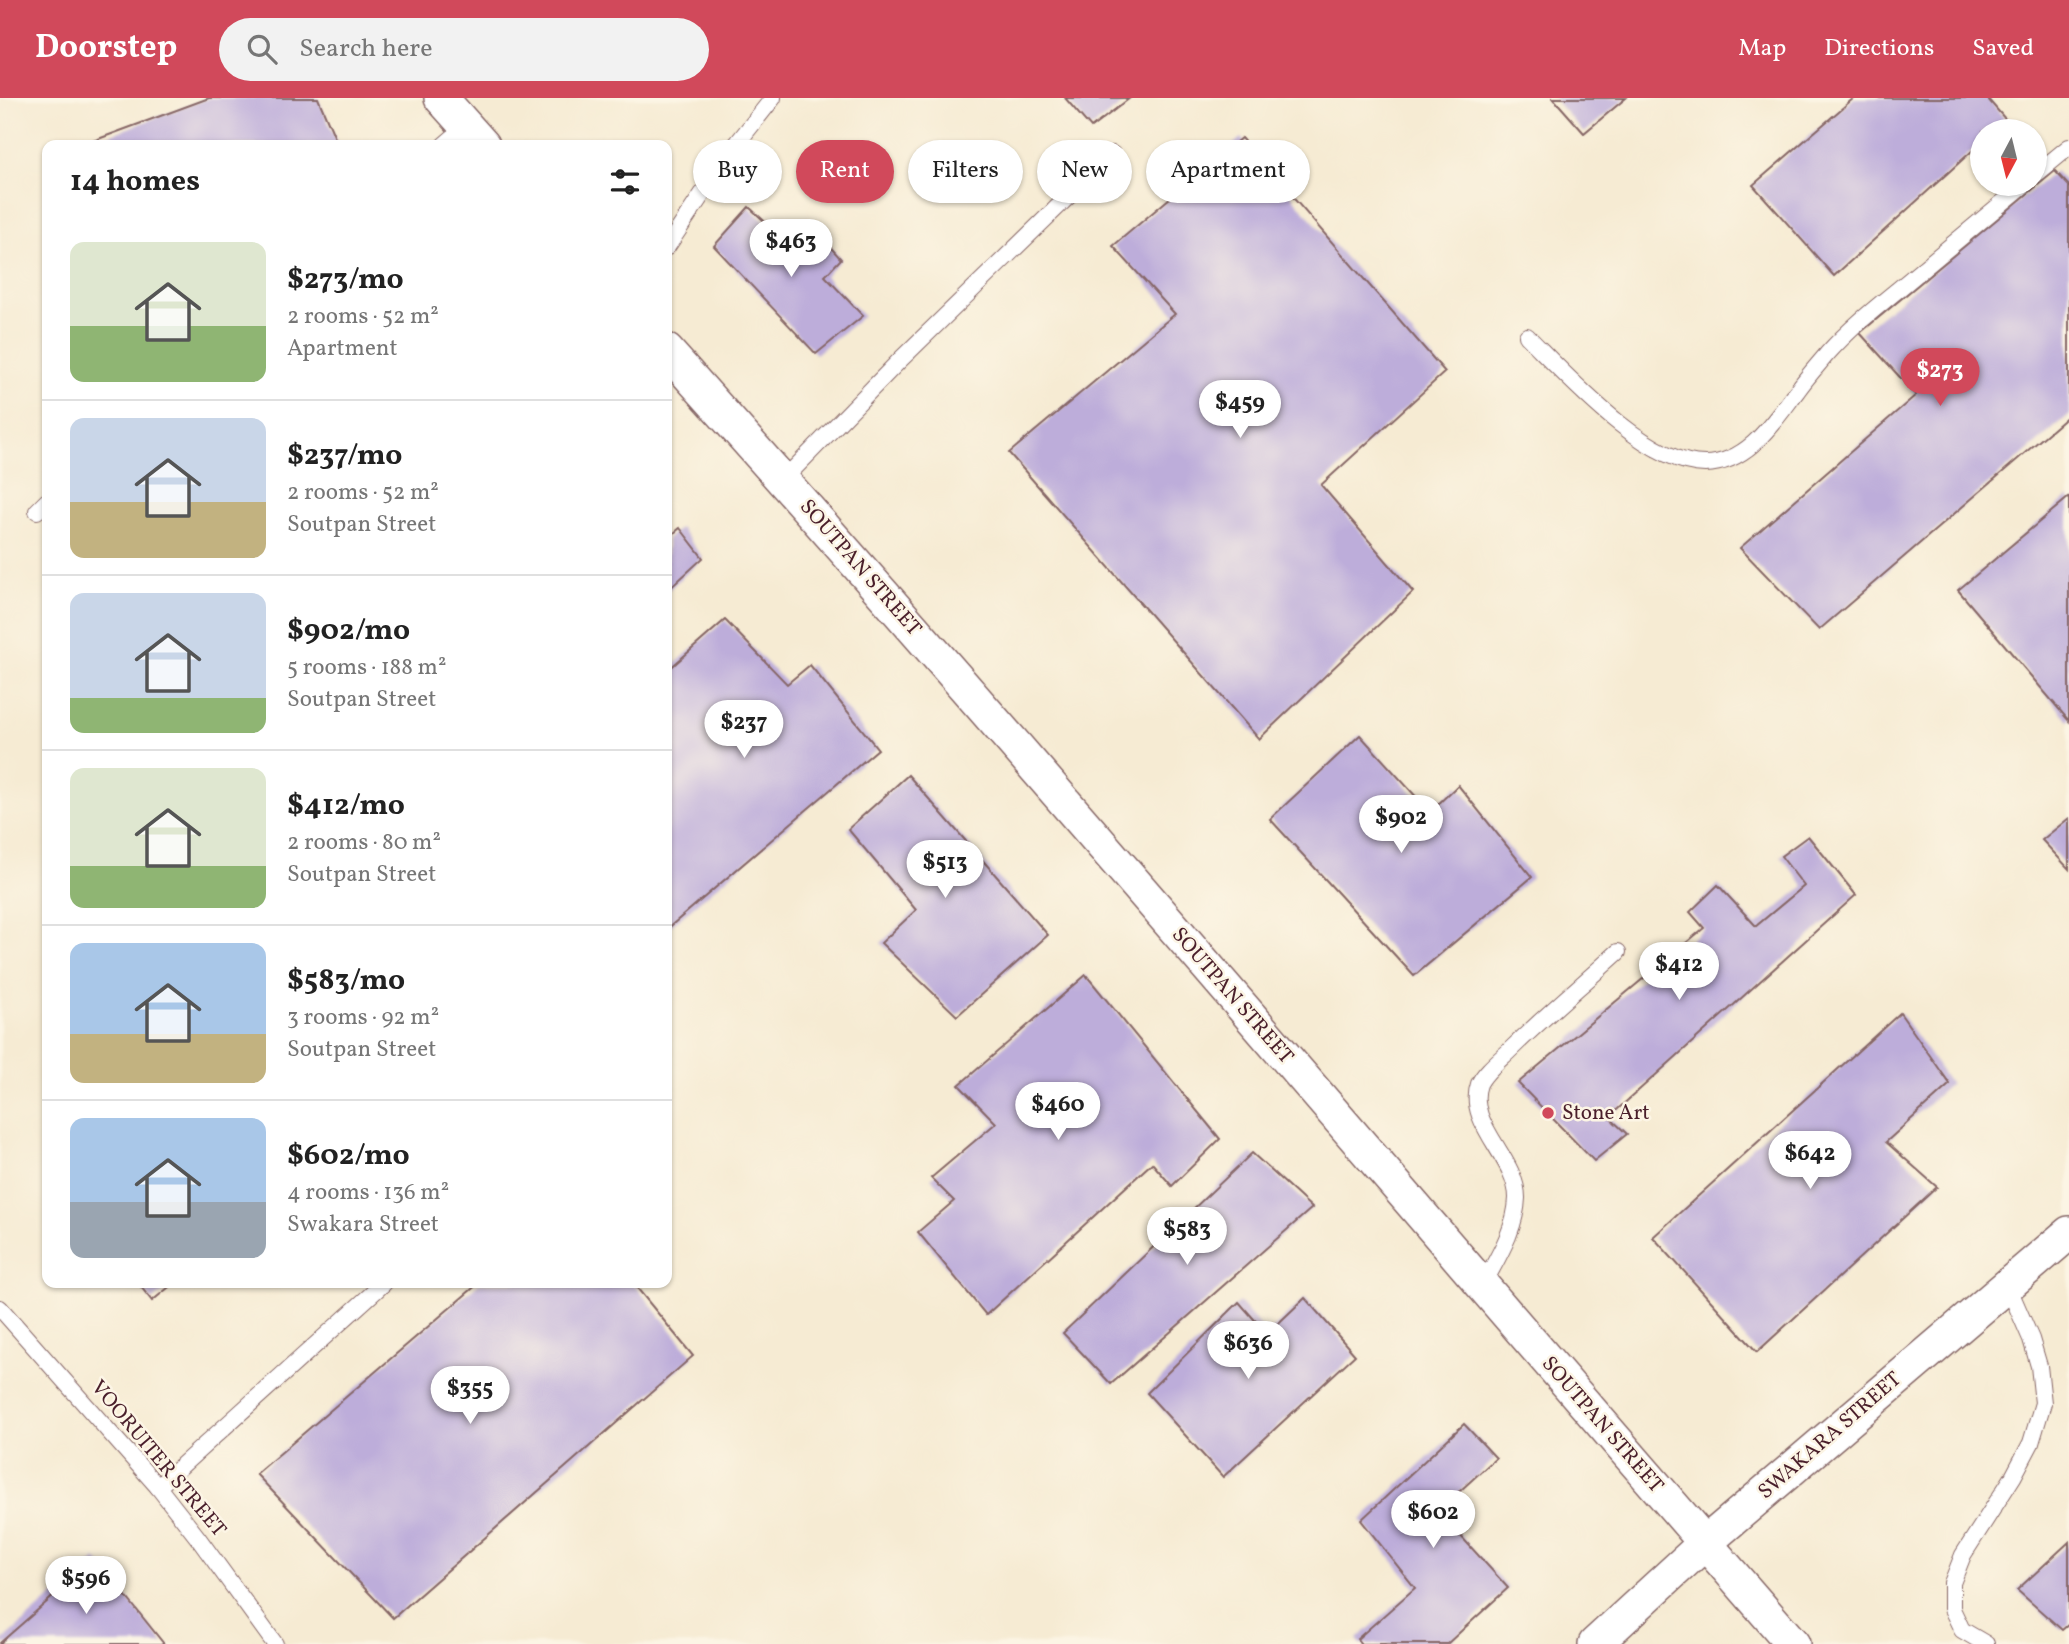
<!DOCTYPE html>
<meta charset="utf-8">
<style>
:root{--surface:#fff;--page:#f2f2f2;--text:#222;--muted:#767676;--line:#e0e0e0;--accent:#d1495b}
body{margin:0;font-family:Vollkorn,serif;background:var(--page);color:var(--text);height:100vh;display:flex;flex-direction:column;font-size:26px;white-space:nowrap}
*{box-sizing:border-box;margin:0}
p{font-size:23px;color:var(--muted)}
.icon{flex:none;width:38px;height:38px;fill:none;stroke:currentColor;stroke-width:2;stroke-linecap:round;stroke-linejoin:round}
.map{position:relative;flex:1;overflow:hidden}
.panel{position:absolute;left:42px;top:42px;width:630px;height:1148px;display:flex;flex-direction:column;background:var(--surface);border-radius:14px;box-shadow:0 2px 5px #0004}
.panel>*{flex:none}
.hud{position:absolute;left:693px;top:42px;width:665px;height:63px;display:flex;gap:14px}
.needle{width:46px;rotate:187deg}
.tools{position:absolute;left:1970px;top:21px;display:grid;gap:14px}
.tools a{display:grid;place-items:center;width:77px;height:77px;border-radius:50%;background:var(--surface);box-shadow:0 2px 5px #0004;font-size:35px}
.price{position:absolute;translate:-50% -60px;padding:0 16px;border-radius:24px;background:#fff;color:#222;font-size:23px;line-height:46px;filter:drop-shadow(0 2px 4px #0008)}
.price::after{content:'';position:absolute;left:50%;top:42px;width:21px;height:16px;margin-left:-10px;background:inherit;clip-path:polygon(0 0,100% 0,50% 100%)}
.price.selected{background:var(--accent);color:#fff}
ul{padding:0;list-style:none}
li{display:flex;align-items:center;gap:21px;height:175px;padding:0 28px}
li+li{border-top:2px solid var(--line)}
li span{display:grid;place-items:center;flex:none;width:196px;height:140px;border-radius:14px;color:#555}
li>.icon{margin-inline-start:auto}
span .icon{width:84px;height:84px;fill:#fffc;stroke-width:1}
li b{font-size:30px}
h2{display:flex;justify-content:space-between;align-items:center;height:84px;padding:0 28px;font-size:30px}
.pill{padding:0 24px;border-radius:32px;background:var(--surface);box-shadow:0 2px 5px #0004;font-size:24px;line-height:63px}
.pill.selected{background:var(--accent);color:#fff}
header{display:flex;align-items:center;gap:42px;box-sizing:border-box;height:98px;padding:0 35px;background:var(--accent);color:#fff}
header strong{font-size:33px}
nav{display:flex;gap:38px;margin-inline-start:auto;font-size:24px}
.search{width:490px;height:63px;background:var(--page);display:flex;align-items:center;gap:18px;box-sizing:border-box;padding:0 24px;border-radius:38px;color:var(--muted);font-size:26px}
.map>svg:first-child{display:block}
.building{fill:#bdadda}
.lines{fill:none;stroke-linecap:round;stroke-linejoin:round}
.service-casing{stroke:#866666;stroke-width:18}
.minor-casing{stroke:#866666;stroke-width:36}
.service{stroke:#fff;stroke-width:16}
.minor{stroke:#fff;stroke-width:33}
.poi-dot{fill:#d1495b;stroke:#fcf5e5;stroke-width:2.5}
.labels{text-anchor:middle;dominant-baseline:central;stroke-width:5;stroke-linejoin:round;paint-order:stroke}
.street-label{font-size:21px;fill:#4a1f2b;stroke:#fcf5e5}
.poi-label{font-size:21px;fill:#4a1f2b;stroke:#fcf5e5;text-anchor:start}
</style>
<header>
<strong>Doorstep</strong>
<div class="search"><svg class="icon" aria-label="search" viewBox="0 0 24 24"><circle cx="10" cy="10" r="6"/><path d="M15 15l6 6"/></svg>Search here</div>
<nav><a>Map</a><a>Directions</a><a>Saved</a></nav>
</header>
<div class="map">
<svg width="2069" height="1546" viewBox="0 0 2069 1546">
<rect width="100%" height="100%" fill="#fcf5e5"/>
<filter id="ink" filterUnits="userSpaceOnUse"><feTurbulence type="fractalNoise" baseFrequency=".0143" numOctaves="2"/><feDisplacementMap in="SourceGraphic" scale="14" xChannelSelector="R" yChannelSelector="G"/><feConvolveMatrix kernelMatrix="1 2 1 2 8 2 1 2 1" color-interpolation-filters="sRGB"/></filter>
<filter id="wash" filterUnits="userSpaceOnUse"><feTurbulence type="fractalNoise" baseFrequency=".00686" numOctaves="4" result="noise"/><feDisplacementMap in="SourceGraphic" scale="28" xChannelSelector="R" yChannelSelector="G"/><feGaussianBlur stdDeviation="1.57" result="paint"/><feColorMatrix in="noise" values="0 0 0 0 0 0 0 0 0 0 0 0 0 0 0 0 0 1.4 0 .05"/><feComposite in="paint" operator="in"/></filter>
<g filter="url(#wash)">
<rect width="100%" height="100%" fill="#f6ebd3"/>
<g id="blocks">
<!-- building -->
<g class="building">
<path d="M209,0H318L338,47H82Z"/>
<path d="M1065,0H1130L1091,30Z"/>
<path d="M1553,0H1626L1584,35Z"/>
<path d="M1854,0H1987L2006,22L1994,33H1983V43L1834,178L1753,87Z"/>
<path d="M1241,40L1445,274L1321,387L1413,494L1259,641L1009,355L1175,216L1113,148Z"/>
<path d="M2055,73L2069,88V317L1819,532L1740,450L1916,297L1860,235Z"/>
<path d="M749,109L797,153L816,133L841,161L825,178L863,218L816,256L714,148Z"/>
<path d="M2069,399V623L1958,492Z"/>
<path d="M680,430L703,460L667,493V441Z"/>
<path d="M725,522L787,586L810,567L878,651L667,831V573Z"/>
<path d="M1360,637L1430,714L1458,687L1532,779L1414,878L1270,721Z"/>
<path d="M908,677L1048,837L957,918L881,845L916,812L848,731Z"/>
<path d="M2069,720V771L2042,742Z"/>
<path d="M1808,738L1856,797L1609,1019L1627,1036L1594,1063L1518,985L1704,830L1690,814L1718,787L1756,828L1804,788L1781,758Z"/>
<path d="M1086,877L1220,1041L1172,1088L1152,1065L986,1217L918,1134L954,1103L931,1080L996,1025L959,987Z"/>
<path d="M1900,915L1950,986L1886,1044L1937,1089L1757,1254L1653,1139Z"/>
<path d="M1252,1055L1312,1110L1111,1286L1063,1235Z"/>
<path d="M138,1185H174L152,1203Z"/>
<path d="M479,1185H633L693,1258L393,1520L256,1376Z"/>
<path d="M1305,1200L1355,1257L1223,1379L1147,1295L1239,1204L1267,1236Z"/>
<path d="M1464,1326L1496,1360L1438,1413L1508,1490L1447,1546H1361L1357,1541L1415,1490L1361,1422Z"/>
<path d="M2069,1444V1526L2062,1532L2017,1492Z"/>
<path d="M96,1461L164,1546H0V1545Z"/>
</g>
</g>
</g>
<g filter="url(#ink)">
<use href="#blocks" fill-opacity="0" stroke="#866666" stroke-width="2"/>
<g class="lines">
<defs>
<g id="service">
<path d="M444,47L466,28"/>
<path d="M2035,77L2069,49"/>
<path d="M667,149L731,53L773,0"/>
<path d="M1527,238C1567,278 1646,366 1705,366C1749,365 1774,323 1797,293C1806,280 1817,268 1827,256C1851,229 1879,207 1906,185C1946,152 1985,119 2025,86"/>
<path d="M783,382L900,262L1112,56"/>
<path d="M37,413L47,403"/>
<path d="M1482,1189C1496,1162 1516,1132 1517,1100C1517,1060 1465,1025 1479,986C1485,973 1501,961 1511,951C1546,917 1583,886 1618,854"/>
<path d="M0,1210L158,1389L198,1440L275,1546"/>
<path d="M158,1389L384,1185"/>
<path d="M1986,1546L1962,1532L1952,1511V1485L1963,1457L2013,1379L2031,1345L2043,1305L2039,1268L2031,1241L2007,1186"/>
</g>
<g id="minor">
<path d="M441,0L483,47"/>
<path d="M667,253C1049,678 1417,1115 1793,1546"/>
<path d="M1595,1546L1705,1445L2069,1135"/>
</g>
</defs>
<!-- service casing -->
<use href="#service" class="service-casing"/>
<!-- minor casing -->
<use href="#minor" class="minor-casing"/>
<!-- service -->
<use href="#service" class="service"/>
<!-- minor -->
<use href="#minor" class="minor"/>
</g>
</g>
<!-- markers -->
<circle class="poi-dot" cx="1548" cy="1015" r="7"/>
<g class="labels">
<!-- street labels -->
<g class="street-label">
<text transform="translate(860 470) rotate(49)">SOUTPAN STREET</text>
<text transform="translate(1232 898) rotate(49)">SOUTPAN STREET</text>
<text transform="translate(1602 1327) rotate(49)">SOUTPAN STREET</text>
<text transform="translate(1830 1338) rotate(-41)">SWAKARA STREET</text>
<text transform="translate(158 1361) rotate(50)">VOORUITER STREET</text>
</g>
<!-- poi labels -->
<g class="poi-label">
<text x="1562" y="1015">Stone Art</text>
</g>
</g>
</svg>
<div class="tools">
<a><svg class="needle" viewBox="-14 -14 28 28"><path d="M0-13l5 13h-10z" fill="#e53935"/><path d="M0 13l5-13h-10z" fill="#767676"/></svg></a>
</div>
<b class="price" style="left:791px;top:181px">$463</b>
<b class="price selected" style="left:1940px;top:310px">$273</b>
<b class="price" style="left:1240px;top:342px">$459</b>
<b class="price" style="left:744px;top:662px">$237</b>
<b class="price" style="left:1401px;top:757px">$902</b>
<b class="price" style="left:945px;top:802px">$513</b>
<b class="price" style="left:1679px;top:904px">$412</b>
<b class="price" style="left:1058px;top:1044px">$460</b>
<b class="price" style="left:1810px;top:1093px">$642</b>
<b class="price" style="left:1187px;top:1169px">$583</b>
<b class="price" style="left:1248px;top:1283px">$636</b>
<b class="price" style="left:470px;top:1328px">$355</b>
<b class="price" style="left:1433px;top:1452px">$602</b>
<b class="price" style="left:86px;top:1518px">$596</b>
<div class="hud">
<a class="pill">Buy</a>
<a class="pill selected">Rent</a>
<a class="pill">Filters</a>
<a class="pill">New</a>
<a class="pill">Apartment</a>
</div>
<section class="panel">
<h2>14 homes<svg class="icon" aria-label="filters" viewBox="0 0 24 24"><path d="M4 7h16M4 17h16"/><circle cx="9" cy="7" r="2"/><circle cx="15" cy="17" r="2"/></svg></h2>
<ul>
<li><span style="background:linear-gradient(#dfe7d0 60%,#8fb573 0)"><svg class="icon" aria-label="home" viewBox="0 0 24 24"><path d="M3 11l9-7 9 7M6 9v11h12V9"/></svg></span><div><b>$273/mo</b><p>2 rooms · 52 m²</p><p>Apartment</p></div></li>
<li><span style="background:linear-gradient(#c9d6e8 60%,#c2b280 0)"><svg class="icon" aria-label="home" viewBox="0 0 24 24"><path d="M3 11l9-7 9 7M6 9v11h12V9"/></svg></span><div><b>$237/mo</b><p>2 rooms · 52 m²</p><p>Soutpan Street</p></div></li>
<li><span style="background:linear-gradient(#c9d6e8 75%,#8fb573 0)"><svg class="icon" aria-label="home" viewBox="0 0 24 24"><path d="M3 11l9-7 9 7M6 9v11h12V9"/></svg></span><div><b>$902/mo</b><p>5 rooms · 188 m²</p><p>Soutpan Street</p></div></li>
<li><span style="background:linear-gradient(#dfe7d0 70%,#8fb573 0)"><svg class="icon" aria-label="home" viewBox="0 0 24 24"><path d="M3 11l9-7 9 7M6 9v11h12V9"/></svg></span><div><b>$412/mo</b><p>2 rooms · 80 m²</p><p>Soutpan Street</p></div></li>
<li><span style="background:linear-gradient(#a9c7e8 65%,#c2b280 0)"><svg class="icon" aria-label="home" viewBox="0 0 24 24"><path d="M3 11l9-7 9 7M6 9v11h12V9"/></svg></span><div><b>$583/mo</b><p>3 rooms · 92 m²</p><p>Soutpan Street</p></div></li>
<li><span style="background:linear-gradient(#a9c7e8 60%,#9aa5b1 0)"><svg class="icon" aria-label="home" viewBox="0 0 24 24"><path d="M3 11l9-7 9 7M6 9v11h12V9"/></svg></span><div><b>$602/mo</b><p>4 rooms · 136 m²</p><p>Swakara Street</p></div></li>
</ul>
</section>
</div>
